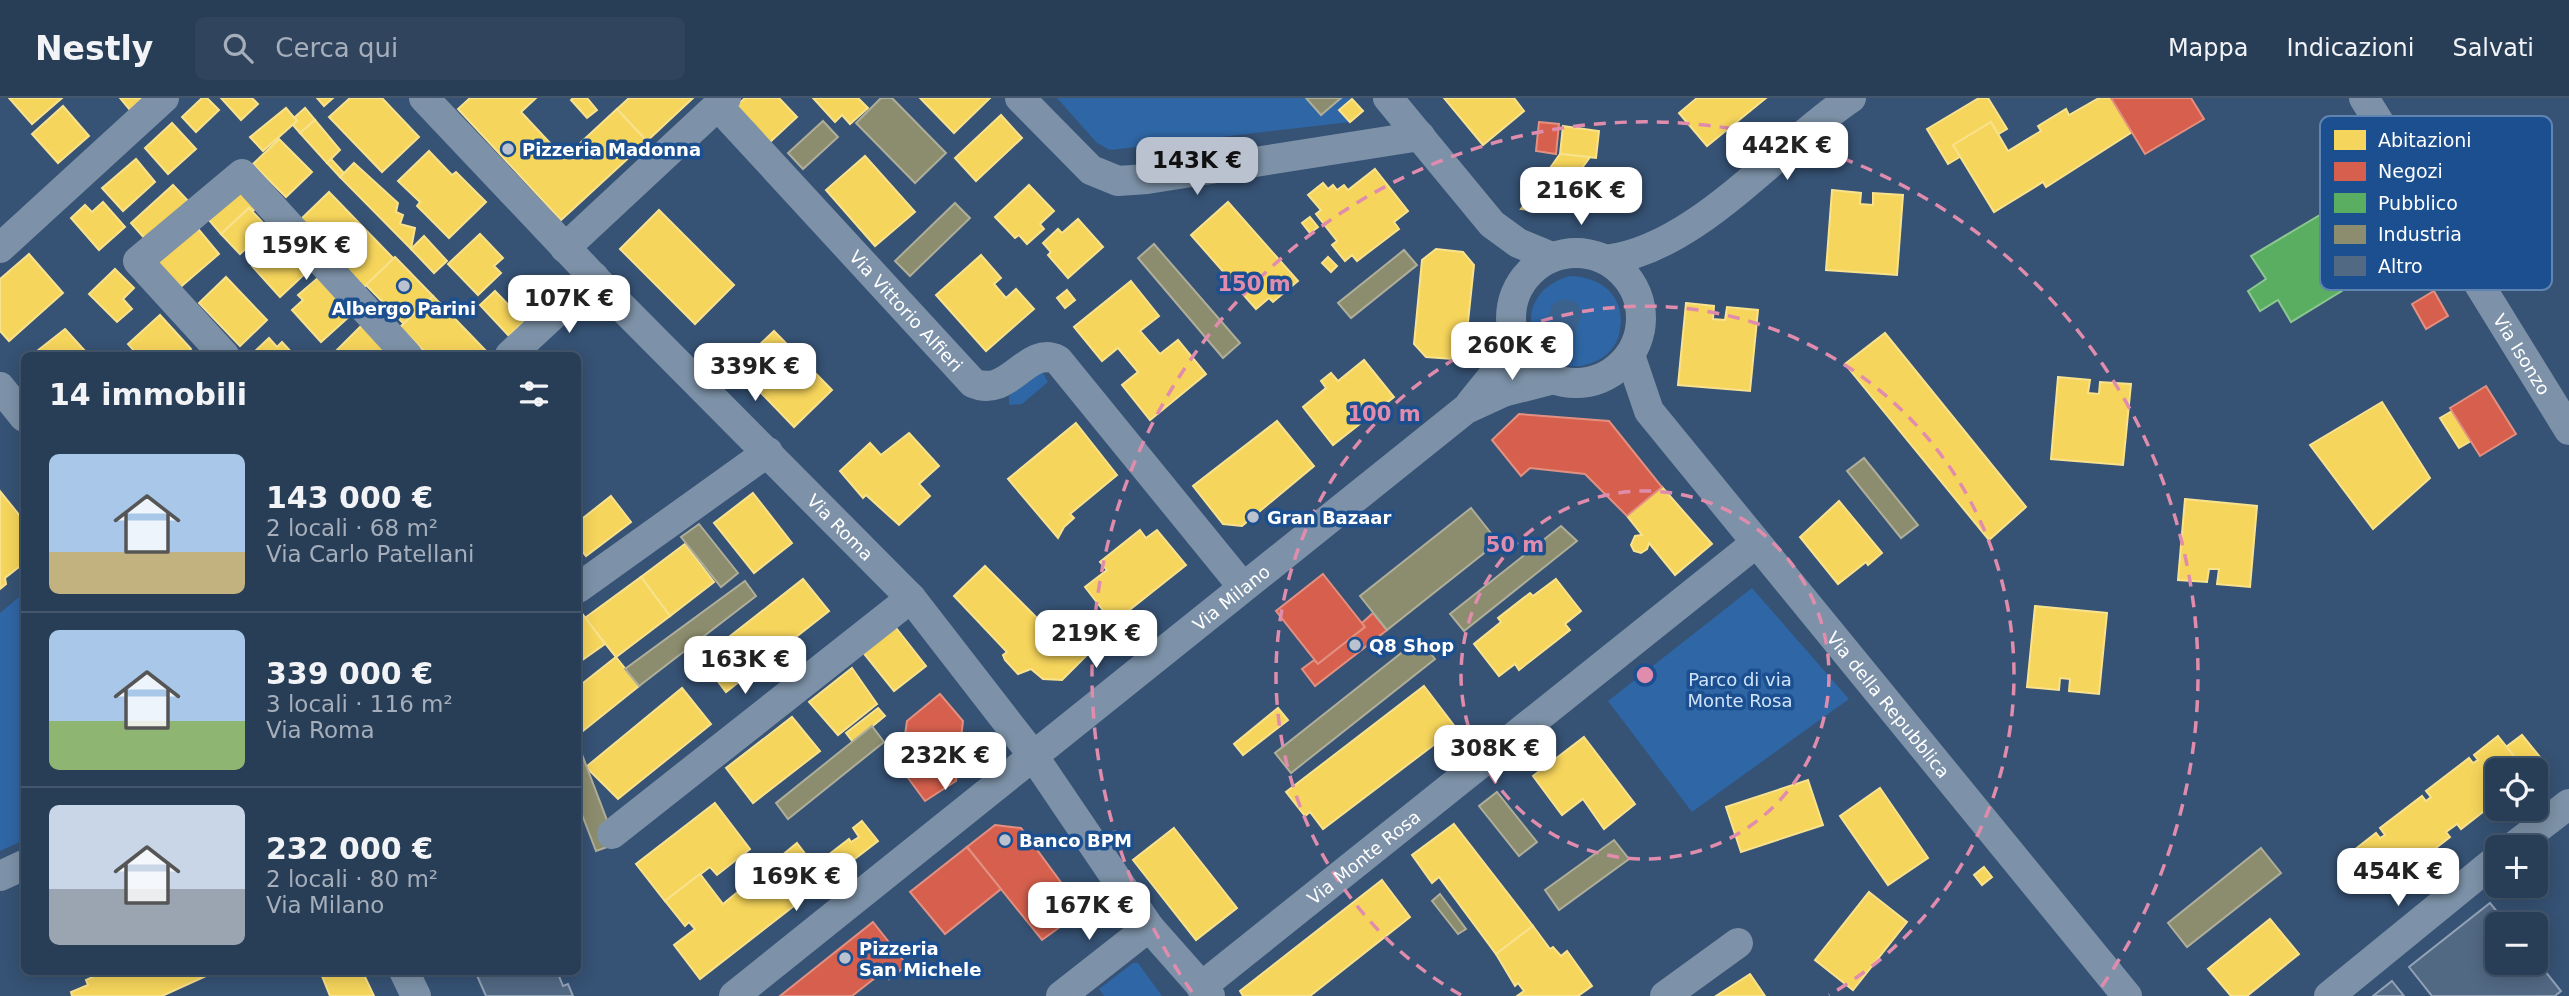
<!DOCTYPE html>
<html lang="it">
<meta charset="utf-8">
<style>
:root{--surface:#283e57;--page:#30455d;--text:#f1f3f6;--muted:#a5aeba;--line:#44576d;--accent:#b9c2ce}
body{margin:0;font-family:"DejaVu Sans",sans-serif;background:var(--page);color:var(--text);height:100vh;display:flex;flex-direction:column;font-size:26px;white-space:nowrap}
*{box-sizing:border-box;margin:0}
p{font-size:23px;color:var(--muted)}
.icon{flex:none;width:38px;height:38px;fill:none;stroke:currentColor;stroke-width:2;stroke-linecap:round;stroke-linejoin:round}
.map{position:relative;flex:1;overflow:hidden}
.sheet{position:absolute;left:21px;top:254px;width:560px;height:623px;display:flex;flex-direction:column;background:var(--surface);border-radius:10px;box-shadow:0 4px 18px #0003,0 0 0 2px var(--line)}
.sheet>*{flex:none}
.fabs{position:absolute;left:2485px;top:660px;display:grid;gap:14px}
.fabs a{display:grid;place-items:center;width:63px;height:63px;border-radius:10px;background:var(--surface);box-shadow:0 4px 18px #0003,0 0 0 2px var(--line);font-size:35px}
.price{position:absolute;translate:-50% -60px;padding:0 16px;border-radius:14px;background:#fff;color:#222;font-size:23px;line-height:46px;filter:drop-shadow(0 2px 4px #0008)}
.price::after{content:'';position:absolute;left:50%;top:42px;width:21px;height:16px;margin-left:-10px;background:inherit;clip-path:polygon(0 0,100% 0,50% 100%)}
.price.active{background:var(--accent);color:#111}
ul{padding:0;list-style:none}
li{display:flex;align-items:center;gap:21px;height:175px;padding:0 28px}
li+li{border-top:2px solid var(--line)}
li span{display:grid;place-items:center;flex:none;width:196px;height:140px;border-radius:10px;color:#555}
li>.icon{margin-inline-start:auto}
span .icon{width:84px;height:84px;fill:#fffc;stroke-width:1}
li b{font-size:30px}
h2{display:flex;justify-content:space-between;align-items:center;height:84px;padding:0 28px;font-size:30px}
header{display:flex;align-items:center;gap:42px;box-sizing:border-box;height:98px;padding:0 35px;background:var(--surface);border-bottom:2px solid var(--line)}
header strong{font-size:33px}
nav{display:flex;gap:38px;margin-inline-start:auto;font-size:24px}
.search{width:490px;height:63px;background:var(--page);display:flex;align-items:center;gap:18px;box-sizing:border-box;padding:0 24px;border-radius:10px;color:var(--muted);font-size:26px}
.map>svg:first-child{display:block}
.green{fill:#2f66a5}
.water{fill:#3b618d}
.homes{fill:#f6d55c;stroke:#f9e28d;stroke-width:2}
.shops{fill:#d6604d;stroke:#e29082;stroke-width:2}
.public{fill:#5aae61;stroke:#8cc690;stroke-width:2}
.industry{fill:#8c8c6e;stroke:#aeae9a;stroke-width:2}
.building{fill:#526984;stroke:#92a2b6;stroke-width:2}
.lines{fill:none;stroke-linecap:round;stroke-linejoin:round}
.minor{stroke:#7d92a8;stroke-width:30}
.ring{fill:none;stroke:#e08cad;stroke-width:3.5;stroke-dasharray:12 9}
.poi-dot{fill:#b9c2ce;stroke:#1b4f8f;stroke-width:2.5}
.labels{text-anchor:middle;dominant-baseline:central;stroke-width:7;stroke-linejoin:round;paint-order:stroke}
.poi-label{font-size:18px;font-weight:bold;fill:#fff;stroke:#1b4f8f;text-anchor:start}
.street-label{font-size:18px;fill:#fff;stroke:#1b4f8f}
.park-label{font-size:18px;fill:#cfe3fa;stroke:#1b4f8f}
.key{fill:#1b4f8f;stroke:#5f84b1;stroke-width:2}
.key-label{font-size:19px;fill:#fff}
.centre{fill:#e08cad;stroke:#1b4f8f;stroke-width:3.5}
.ring-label{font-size:21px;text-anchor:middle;font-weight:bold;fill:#e08cad;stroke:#1b4f8f;stroke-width:7;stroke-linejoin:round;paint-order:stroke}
</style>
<header>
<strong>Nestly</strong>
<div class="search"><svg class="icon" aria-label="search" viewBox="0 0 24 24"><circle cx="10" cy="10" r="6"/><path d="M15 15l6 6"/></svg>Cerca qui</div>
<nav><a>Mappa</a><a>Indicazioni</a><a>Salvati</a></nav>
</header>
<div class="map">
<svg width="2569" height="898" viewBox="0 0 2569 898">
<rect width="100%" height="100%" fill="#365274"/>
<!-- green -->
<g class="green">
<path d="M1057,0H1306L1321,17L1341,0H1351L1363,13L1350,24L1110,52L1097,45Z"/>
<path d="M1569,178C1600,178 1626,198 1620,231C1619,243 1611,255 1600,261C1542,295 1495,201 1569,178Z"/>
<path d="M1042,273L1048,284L1022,306L1009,307V298Z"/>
<path d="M1752,490L1849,601L1692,714L1608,603Z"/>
<path d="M24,495V742L0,753V515Z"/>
<path d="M1133,865H1138L1162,898H1104L1099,891Z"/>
</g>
<!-- water -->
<path class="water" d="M1563,201L1576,204L1582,215L1574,239L1565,245L1548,219L1553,206Z"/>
<!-- homes -->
<g class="homes">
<path d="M9,0H62L32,26Z"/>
<path d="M120,0H143L130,12Z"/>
<path d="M202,0H207L219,12L196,34L182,19Z"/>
<path d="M221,0H252L258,6L241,22Z"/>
<path d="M317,0H333L324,8Z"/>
<path d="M350,0H382L419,39L382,74L329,19Z"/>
<path d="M470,0H536L521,14L564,60L617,11L647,43L561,122L458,11Z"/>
<path d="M573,0H587L597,12L587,20L571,2Z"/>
<path d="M629,0H693L647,43L617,11Z"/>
<path d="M745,0H779L797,19L770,44L736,8Z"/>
<path d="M813,0H858L868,10L850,26L842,17L835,24Z"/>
<path d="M920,0H990L954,35Z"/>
<path d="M1444,0H1514L1524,13L1483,47Z"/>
<path d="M1697,0H1766L1707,48L1679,15Z"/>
<path d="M1979,0H1988L2007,31L1948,66L1927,31Z"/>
<path d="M2099,0H2153L2162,15L2046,89L2043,84L1994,114L1953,47L1991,24L2008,53L2041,33L2038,28L2066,11L2069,17Z"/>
<path d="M1352,1L1363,13L1350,24L1339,12Z"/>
<path d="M63,8L89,38L58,65L32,36Z"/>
<path d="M286,10L297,23L263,53L250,39Z"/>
<path d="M305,10L315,22L300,35L293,27L297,23L295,19Z"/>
<path d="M1001,17L1022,40L976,83L955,60Z"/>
<path d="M315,22L340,52L327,65L300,35Z"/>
<path d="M172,25L196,51L168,76L145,50Z"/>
<path d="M1563,28L1599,33L1596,60L1560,56Z"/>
<path d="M279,41L312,74L286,99L253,66Z"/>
<path d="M429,53L452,77L456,74L486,104L449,140L417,108L420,104L398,83Z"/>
<path d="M1560,56L1590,59L1550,114L1521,111Z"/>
<path d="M865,58L915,114L875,148L826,92Z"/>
<path d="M136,61L155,84L123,113L102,90Z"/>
<path d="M331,61L344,75L340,79L327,65Z"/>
<path d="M354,65L398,105L396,114L403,117L400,126L415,130L411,151L340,79Z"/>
<path d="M1375,71L1408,113L1394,124L1399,131L1357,163L1352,157L1345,163L1332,147L1337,143L1316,116L1321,112L1308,97L1323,85L1328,91L1333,87L1337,92L1344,87L1348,92Z"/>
<path d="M173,87L189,104L146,142L131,125Z"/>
<path d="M1029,87L1054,113L1040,126L1044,131L1027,146L1019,137L1015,140L995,119Z"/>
<path d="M1832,92L1861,95L1860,106L1873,107V95L1903,97L1897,177L1826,172Z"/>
<path d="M240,93L256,110L253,113L249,110L221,136L209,122Z"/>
<path d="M329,94L394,161L363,190L299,123Z"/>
<path d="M103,104L125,129L99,152L71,120L85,107L92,114Z"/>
<path d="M1228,104L1298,183L1273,204L1269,200L1256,211L1191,137Z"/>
<path d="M249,110L268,130L240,156L221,136Z"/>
<path d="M659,112L734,187L695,226L620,151Z"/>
<path d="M1310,119L1318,129L1310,135L1302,125Z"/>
<path d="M1078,121L1103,149L1068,180L1048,157L1051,154L1043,145L1058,131L1062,135Z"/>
<path d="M194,126L219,156L177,192L151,162Z"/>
<path d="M480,136L503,160L494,168L501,175L478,197L448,166Z"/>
<path d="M424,138L447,163L434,175L411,151Z"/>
<path d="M281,141L309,172L280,199L252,168Z"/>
<path d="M1436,151L1463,154L1474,167L1465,252L1453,261L1426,259L1414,246L1422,162Z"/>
<path d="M29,156L63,195L9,243L0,233V181Z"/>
<path d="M981,157L1001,180L994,186L1006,200L1016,191L1034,211L986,253L936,197Z"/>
<path d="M395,159L433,198L404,226L366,187Z"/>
<path d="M1328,159L1337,168L1331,174L1322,165Z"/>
<path d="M115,171L134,190L123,201L132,211L117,224L89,196Z"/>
<path d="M226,179L267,222L240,248L199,205Z"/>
<path d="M318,180L351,217L321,244L292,212L303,202L298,197Z"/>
<path d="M1131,183L1159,218L1140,233L1160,256L1178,242L1206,276L1150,322L1122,287L1138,274L1118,250L1102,263L1074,229Z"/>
<path d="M1067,192L1075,202L1065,210L1057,200Z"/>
<path d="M495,193L524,223L509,238L480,207Z"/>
<path d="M433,198L490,257H428L400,229Z"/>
<path d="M1686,205L1714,208L1713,221L1725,222L1727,209L1758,212L1750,293L1678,287Z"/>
<path d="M160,217L191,251L184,257H138L128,246Z"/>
<path d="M363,226L391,257H339L335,254Z"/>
<path d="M65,231L85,253L80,257H32Z"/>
<path d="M774,233L832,292L794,329L736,269Z"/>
<path d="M1885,235L2026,409L1989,442L1845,266Z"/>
<path d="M269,240L277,249L282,244L294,257H251Z"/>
<path d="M1364,262L1394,299L1333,347L1303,309L1326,290L1321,283L1331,275L1338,283Z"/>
<path d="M2058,279L2090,282L2088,295L2099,296L2100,284L2131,286L2123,367L2051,361Z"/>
<path d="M2382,304L2430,380L2373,431L2310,347Z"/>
<path d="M2452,313L2471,343L2459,350L2440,320Z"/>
<path d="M1277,323L1314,368L1242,428L1223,426L1193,388Z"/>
<path d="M1076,325L1117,377L1070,416L1074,420L1064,429L1058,440L1008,381Z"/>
<path d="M909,335L939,368L919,386L930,398L899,427L866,397L863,400L840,373L870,345L881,357Z"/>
<path d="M1662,389L1712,446L1675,477L1649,445L1647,451L1641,455L1634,453L1631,447L1635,438L1642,437L1627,418Z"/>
<path d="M0,393L24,423V465L5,480L6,486L0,491Z"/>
<path d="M753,395L792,445L754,475L714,425Z"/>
<path d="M611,398L631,424L586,458L578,448V424Z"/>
<path d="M2185,401L2257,408L2250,489L2217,486L2219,471H2209L2207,484L2178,482Z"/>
<path d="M1839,403L1882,455L1868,467L1866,464L1838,486L1800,439Z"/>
<path d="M1140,432L1146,440L1157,432L1186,467L1113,525L1085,489L1107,472L1100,464Z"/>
<path d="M685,446L714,484L670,518L641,479Z"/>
<path d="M985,468L1056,539L1066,530L1090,554L1062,582L1043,581L1031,571L1018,576L1005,562L1003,557L1007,554L954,498Z"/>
<path d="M641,479L670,518L616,559L585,520Z"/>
<path d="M803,481L829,513L726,594L701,561Z"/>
<path d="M1556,481L1581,513L1565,526L1570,532L1519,572L1515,566L1499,578L1474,546L1501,524L1498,520L1530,495L1533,498Z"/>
<path d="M2035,508L2107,515L2099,596L2069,593L2070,581L2060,580L2059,592L2027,589Z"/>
<path d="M578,510L605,546L578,565Z"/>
<path d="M893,526L926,568L894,593L861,552Z"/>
<path d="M616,559L639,588L578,637V589Z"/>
<path d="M852,570L877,606L838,637L809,604Z"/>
<path d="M1424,588L1456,630L1323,731L1310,714L1305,718L1286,694Z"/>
<path d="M682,590L711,626L618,701L586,669Z"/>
<path d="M878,610L885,618L853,644L846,635Z"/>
<path d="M1278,610L1288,622L1243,657L1234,646Z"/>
<path d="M792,619L820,653L753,705L726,670Z"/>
<path d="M2522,637L2540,659L2524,671L2506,649Z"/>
<path d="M2498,638L2525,672H2497V694L2494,696L2497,703L2461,731L2457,726L2446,734L2450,739L2414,767L2411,762L2401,770L2405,775L2384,791L2353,753L2376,735L2380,740L2385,737L2380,730L2422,698L2426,703L2431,699L2426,693L2469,660L2473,665L2478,662L2474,657Z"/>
<path d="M1584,639L1635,706L1604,731L1583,701L1562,717L1533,678Z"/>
<path d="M1808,682L1823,727L1741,754L1726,709Z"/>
<path d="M1880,690L1928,760L1888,787L1840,718Z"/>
<path d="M715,705L750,751L717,777L710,769L665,803L636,766Z"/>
<path d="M862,723L878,743L826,783L814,768L849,741L851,744L859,739L853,730Z"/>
<path d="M1454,726L1533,828L1496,856L1439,779L1432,785L1412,757Z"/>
<path d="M1174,730L1237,810L1196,842L1133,762Z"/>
<path d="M797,745L826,783L700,881L674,847L695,831L689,824L685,828L665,803L700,776L723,806Z"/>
<path d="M1984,769L1992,779L1982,787L1974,777Z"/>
<path d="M1382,782L1410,819L1310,898H1243L1240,893Z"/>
<path d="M1869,794L1907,824L1853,892L1815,862Z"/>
<path d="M2270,821L2299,856L2247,898H2231L2208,871Z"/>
<path d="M1533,828L1550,851L1553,849L1561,858L1567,853L1592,888L1578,898H1517L1524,893L1518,885L1515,888L1496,856Z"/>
<path d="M106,873L117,874L217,873L162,898H72L71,894L88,887L86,882Z"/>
<path d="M320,873H369L370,876L365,879L374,898H330Z"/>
<path d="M1750,876L1765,898H1716Z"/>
</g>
<!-- shops -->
<g class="shops">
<path d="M2111,0H2191L2204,21L2145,56Z"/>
<path d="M1539,24L1559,26L1556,56L1536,53Z"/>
<path d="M2434,193L2448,218L2426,231L2412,206Z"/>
<path d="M2486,288L2516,336L2480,358L2450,310Z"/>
<path d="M1519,316L1609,323L1662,389L1627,418L1585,376L1530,370L1521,378L1492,342Z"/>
<path d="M1323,476L1365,529L1318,566L1276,513Z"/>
<path d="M1373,515L1387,532L1315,588L1302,571L1314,562L1318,566L1365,529L1362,525Z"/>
<path d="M940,596L963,623L956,683L925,703L900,669L910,660L903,651L907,623Z"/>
<path d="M995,727L1021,730L1082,813L1042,842L967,749Z"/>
<path d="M967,749L1001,791L945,836L910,794Z"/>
<path d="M873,824L907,867L889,881L884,873L852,898H780Z"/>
</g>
<!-- public -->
<path class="public" d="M2335,108L2343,120L2350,115L2374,154L2367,158L2376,172L2291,224L2278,202L2260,213L2248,193L2266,181L2251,158Z"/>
<!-- industry -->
<g class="industry">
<path d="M881,0H892L946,55L915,85L856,25Z"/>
<path d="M1306,0H1341L1321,17Z"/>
<path d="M823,23L838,39L803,71L788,55Z"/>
<path d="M955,105L970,120L910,178L895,163Z"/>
<path d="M1154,146L1240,245L1223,260L1138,160Z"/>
<path d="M1404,152L1417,167L1351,220L1338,205Z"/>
<path d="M1864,360L1918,427L1901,440L1847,373Z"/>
<path d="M1471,410L1498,444L1387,532L1360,498Z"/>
<path d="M699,426L738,475L721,489L681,439Z"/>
<path d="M1561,428L1577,443L1464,533L1450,516Z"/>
<path d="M745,483L756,498L639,588L625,571Z"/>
<path d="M1419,541L1435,561L1291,675L1275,655Z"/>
<path d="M872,628L884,644L788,721L776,705Z"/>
<path d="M578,646L616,746L596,753L578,706Z"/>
<path d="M1497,694L1537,744L1519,758L1479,708Z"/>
<path d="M1614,742L1629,761L1559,812L1545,792Z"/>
<path d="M2261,750L2281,775L2187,849L2168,825Z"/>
<path d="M1440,796L1466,831L1458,836L1432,803Z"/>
</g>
<!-- building -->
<g class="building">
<path d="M2490,805L2507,826H2497V864H2536V862L2561,893L2555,898H2432L2409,869Z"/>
<path d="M475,873H557L563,888L568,886L573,898H486Z"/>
<path d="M2392,883L2404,898H2373Z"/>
</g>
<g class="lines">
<!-- minor -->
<g class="minor">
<path id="s1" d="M424,0L618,205L911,500L1032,656L1149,829L1210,898"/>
<path d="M1020,0L1091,72L1118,83L1147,81L1420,38"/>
<path d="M1388,0L1492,126L1518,145L1552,159"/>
<path id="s2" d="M2364,0L2569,332"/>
<path id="s3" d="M718,8L973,285C1010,301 1027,246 1058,262L1243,489"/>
<path d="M0,150L164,0"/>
<path d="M565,150L726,0"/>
<circle cx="1576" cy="220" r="65"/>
<path d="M1606,162C1697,151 1777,49 1851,0"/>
<path d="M224,257L138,163L242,76L407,257"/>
<path d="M510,257L594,179"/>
<path id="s4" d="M1630,257L1649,313L2127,898"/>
<path d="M0,289L24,319"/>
<path d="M1471,305L1492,279L1514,242"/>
<path d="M578,490L768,354"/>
<path d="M612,736L911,500"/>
<path d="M2513,749L2569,706"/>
<path d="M0,778L24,767"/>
<path d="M404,873L416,898"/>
<path id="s5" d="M1201,889L1756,445"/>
<path id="s6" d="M734,898L1466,311L1503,294L1554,281"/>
<path d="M1061,898L1149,829"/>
<path d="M1665,898L1738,845"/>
<path d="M2329,898L2497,761"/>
</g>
</g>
<!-- distance rings -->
<g class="ring">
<circle cx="1645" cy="577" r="184"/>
<path d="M1461 897A369 369 0 1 1 1829 897"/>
<path d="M1192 894A553 553 0 1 1 2098 894"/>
</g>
<!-- markers -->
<g class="poi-dot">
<circle cx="508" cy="51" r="7"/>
<circle cx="404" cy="188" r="7"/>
<circle cx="1253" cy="419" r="7"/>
<circle cx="1355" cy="547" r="7"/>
<circle cx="1005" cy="742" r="7"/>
<circle cx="845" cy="860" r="7"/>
</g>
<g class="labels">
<!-- poi labels -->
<g class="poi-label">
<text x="522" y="51">Pizzeria Madonna</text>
<text x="404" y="210" text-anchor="middle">Albergo Parini</text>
<text x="1267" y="419">Gran Bazaar</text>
<text x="1369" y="547">Q8 Shop</text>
<text x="1019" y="742">Banco BPM</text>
<text x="859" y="850">Pizzeria<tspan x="859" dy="21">San Michele</tspan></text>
</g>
<!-- street labels -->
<g class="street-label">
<text stroke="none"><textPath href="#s3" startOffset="278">Via Vittorio Alfieri</textPath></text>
<text stroke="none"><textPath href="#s2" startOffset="301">Via Isonzo</textPath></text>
<text stroke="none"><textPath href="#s1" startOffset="598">Via Roma</textPath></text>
<text stroke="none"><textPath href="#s6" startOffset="637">Via Milano</textPath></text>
<text stroke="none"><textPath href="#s4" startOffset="438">Via della Repubblica</textPath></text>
<text stroke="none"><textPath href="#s5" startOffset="208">Via Monte Rosa</textPath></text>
</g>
<!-- park labels -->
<g class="park-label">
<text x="1740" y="581">Parco di via<tspan x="1740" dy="21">Monte Rosa</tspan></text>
</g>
</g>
<!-- legend -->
<rect x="2320" y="18" width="232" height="174" rx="10" class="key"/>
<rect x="2334" y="32" width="32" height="20" fill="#f6d55c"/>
<rect x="2334" y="64" width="32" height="19" fill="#d6604d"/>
<rect x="2334" y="95" width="32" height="20" fill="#5aae61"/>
<rect x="2334" y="127" width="32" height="19" fill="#8c8c6e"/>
<rect x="2334" y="158" width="32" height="20" fill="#526984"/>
<g class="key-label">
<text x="2378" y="49">Abitazioni</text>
<text x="2378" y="80">Negozi</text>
<text x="2378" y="112">Pubblico</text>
<text x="2378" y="143">Industria</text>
<text x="2378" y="175">Altro</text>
</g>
<circle cx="1645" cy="577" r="10" class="centre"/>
<g class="ring-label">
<text x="1254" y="193">150 m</text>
<text x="1384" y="323">100 m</text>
<text x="1515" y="454">50 m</text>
</g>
</svg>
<div class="fabs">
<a><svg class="icon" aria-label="locate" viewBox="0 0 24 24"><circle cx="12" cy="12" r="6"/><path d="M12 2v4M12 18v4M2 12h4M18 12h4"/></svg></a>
<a>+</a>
<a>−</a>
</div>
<b class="price" style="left:1787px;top:84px">442K €</b>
<b class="price active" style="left:1197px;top:99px">143K €</b>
<b class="price" style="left:1581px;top:129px">216K €</b>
<b class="price" style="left:306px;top:184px">159K €</b>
<b class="price" style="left:569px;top:237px">107K €</b>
<b class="price" style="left:1512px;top:284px">260K €</b>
<b class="price" style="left:755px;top:305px">339K €</b>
<b class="price" style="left:1096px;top:572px">219K €</b>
<b class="price" style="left:745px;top:598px">163K €</b>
<b class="price" style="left:1495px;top:687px">308K €</b>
<b class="price" style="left:945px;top:694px">232K €</b>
<b class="price" style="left:2398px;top:810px">454K €</b>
<b class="price" style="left:796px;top:815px">169K €</b>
<b class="price" style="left:1089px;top:844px">167K €</b>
<section class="sheet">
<h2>14 immobili<svg class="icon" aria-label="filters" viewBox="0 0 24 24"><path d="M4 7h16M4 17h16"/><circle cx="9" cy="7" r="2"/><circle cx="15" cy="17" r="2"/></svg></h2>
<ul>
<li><span style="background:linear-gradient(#a9c7e8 70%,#c2b280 0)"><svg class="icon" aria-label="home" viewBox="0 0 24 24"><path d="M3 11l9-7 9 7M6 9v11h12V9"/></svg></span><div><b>143 000 €</b><p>2 locali · 68 m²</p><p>Via Carlo Patellani</p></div></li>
<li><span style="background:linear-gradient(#a9c7e8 65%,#8fb573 0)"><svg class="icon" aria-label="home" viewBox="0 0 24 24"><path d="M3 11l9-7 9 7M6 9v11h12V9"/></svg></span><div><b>339 000 €</b><p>3 locali · 116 m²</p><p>Via Roma</p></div></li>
<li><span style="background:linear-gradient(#c9d6e8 60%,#9aa5b1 0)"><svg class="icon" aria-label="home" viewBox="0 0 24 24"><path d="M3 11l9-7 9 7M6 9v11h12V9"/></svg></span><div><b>232 000 €</b><p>2 locali · 80 m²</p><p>Via Milano</p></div></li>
</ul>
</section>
</div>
